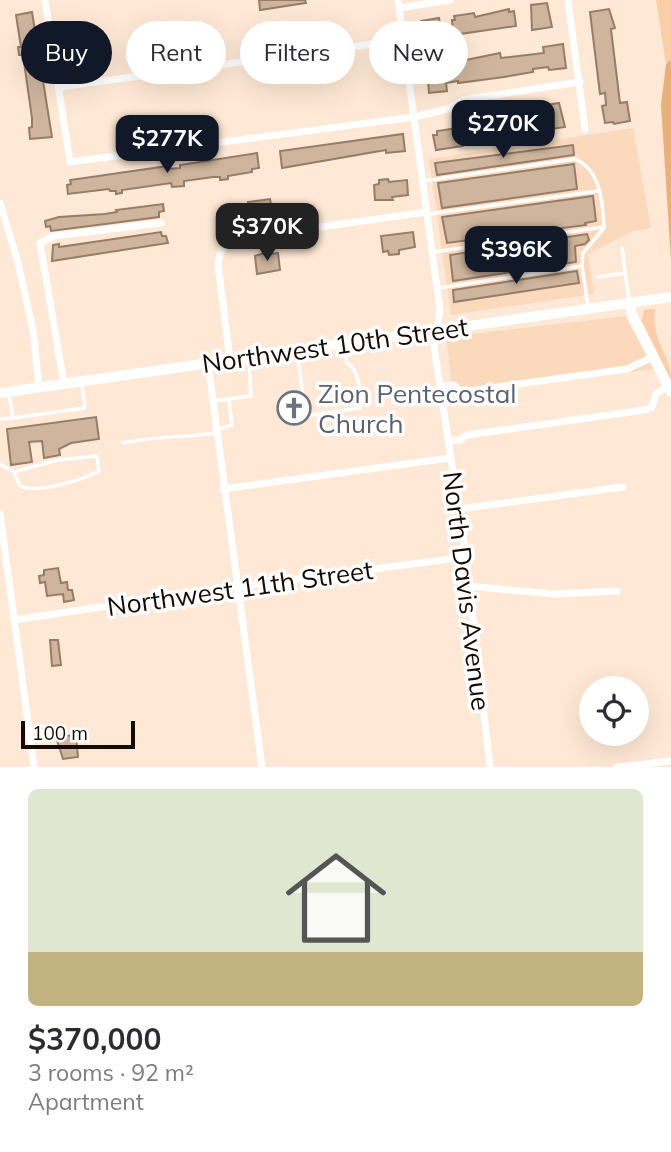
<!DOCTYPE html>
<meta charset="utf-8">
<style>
:root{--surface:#fff;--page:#f7f7f7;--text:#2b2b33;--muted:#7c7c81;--accent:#111827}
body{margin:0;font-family:Mulish,sans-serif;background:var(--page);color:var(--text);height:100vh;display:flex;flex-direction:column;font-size:26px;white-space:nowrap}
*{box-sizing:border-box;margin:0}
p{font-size:23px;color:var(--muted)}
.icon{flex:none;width:38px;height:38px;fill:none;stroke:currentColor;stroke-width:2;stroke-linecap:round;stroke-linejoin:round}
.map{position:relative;height:767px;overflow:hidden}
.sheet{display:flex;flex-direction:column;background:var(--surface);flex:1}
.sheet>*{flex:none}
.top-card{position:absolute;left:21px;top:21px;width:630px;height:63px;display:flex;gap:14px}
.fabs{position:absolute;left:579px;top:676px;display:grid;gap:14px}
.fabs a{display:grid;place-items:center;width:70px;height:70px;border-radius:50%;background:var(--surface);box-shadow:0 7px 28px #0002;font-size:35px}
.scale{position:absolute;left:21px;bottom:18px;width:114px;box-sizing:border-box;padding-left:7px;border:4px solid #140b05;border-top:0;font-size:19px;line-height:24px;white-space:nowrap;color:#140b05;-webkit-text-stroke:5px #fff;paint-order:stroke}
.price{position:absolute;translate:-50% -60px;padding:0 16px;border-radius:14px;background:var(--accent);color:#fff;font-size:23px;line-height:46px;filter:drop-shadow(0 2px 4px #0008)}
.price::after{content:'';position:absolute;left:50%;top:42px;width:21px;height:16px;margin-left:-10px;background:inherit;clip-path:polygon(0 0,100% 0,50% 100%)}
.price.on{background:#222;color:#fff}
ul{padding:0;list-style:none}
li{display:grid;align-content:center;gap:14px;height:371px;padding:0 28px}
li span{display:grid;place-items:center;height:217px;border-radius:10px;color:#555}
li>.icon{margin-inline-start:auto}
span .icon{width:126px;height:126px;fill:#fffc;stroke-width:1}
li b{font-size:30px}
.pill{padding:0 24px;border-radius:32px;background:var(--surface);box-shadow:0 7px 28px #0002;font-size:24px;line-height:63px}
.pill.on{background:var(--accent);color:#fff}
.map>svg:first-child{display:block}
.built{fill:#fad9bd}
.green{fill:#f9cea8}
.forest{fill:#e9b07e}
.building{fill:#cfb59e;stroke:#967d68;stroke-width:2}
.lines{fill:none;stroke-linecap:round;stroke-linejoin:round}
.lane{stroke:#fff;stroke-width:3.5}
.street{stroke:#fff;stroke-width:7}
.secondary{stroke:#fff;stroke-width:10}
.labels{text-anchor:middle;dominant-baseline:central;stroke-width:7;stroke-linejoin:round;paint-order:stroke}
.street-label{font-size:26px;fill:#140b05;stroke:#fff}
.worship-label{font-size:26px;fill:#5b616d;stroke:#fff;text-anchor:start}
</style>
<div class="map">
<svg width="671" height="767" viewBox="0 0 671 767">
<rect width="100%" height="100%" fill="#ffe9d6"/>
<!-- built -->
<g class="built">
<path d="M633,128L651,228L634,231L588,254L594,294L451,315L429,159Z"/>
<path d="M625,316L654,369L453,395L446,337Z"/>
</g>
<!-- green -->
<g class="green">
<path d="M656,0H671V60L666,64Z"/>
<path d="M655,309C651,343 671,353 671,380L642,321L644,310Z"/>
</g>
<!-- forest -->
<path class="forest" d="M671,60V261L661,105L666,64Z"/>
<!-- building -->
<g class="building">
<path d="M259,0H305L306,3L260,10Z"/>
<path d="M547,3L552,27L532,30L531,5Z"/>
<path d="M509,9V12L514,11L516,26L453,35L452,20H455L454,16L474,13L475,17Z"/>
<path d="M609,9L615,28L611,29L620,103L627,102L630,121L614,124L613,122L605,123L602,106L606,105L605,93L600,94L590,12Z"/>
<path d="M32,12L52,137L30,139L29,128L32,127V118L23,55H19L18,47H21L16,15Z"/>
<path d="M439,18L443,42L423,45V41L416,42L415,33L423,32L421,21Z"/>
<path d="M563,44L566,68L549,70L548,67L533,69V72L504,77L458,83V81L446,83L447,91L429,93L427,69L456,66V62L500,53L501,58L544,53L543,47Z"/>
<path d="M559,103L565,127L462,143L463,146L436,150L433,135H437V131L464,127L465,118Z"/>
<path d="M403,134L405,151L386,153V150L282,168L280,151Z"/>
<path d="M573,145L574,155L437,175L435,163Z"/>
<path d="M257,153L259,168L252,169V172L228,176V179L220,180V177H213L184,181V186L172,187L171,183L122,190V193L116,194V191H110L109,189L68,194L67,185L71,184L70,180L168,166V169L180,168V165Z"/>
<path d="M574,164L577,189L442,208L438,183Z"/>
<path d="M388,179L389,182L407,180L408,195L392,197L393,200H375L374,185L379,184V180Z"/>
<path d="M593,196L596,221L585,223L586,225L447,243L442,217Z"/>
<path d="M270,199L273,216L256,221V218L250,219L248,202Z"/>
<path d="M163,204L164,211L159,212V217L51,231L50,226L46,227L45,221L59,217L105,214L117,212L116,210Z"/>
<path d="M161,232L162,236H166L168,243L52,261L53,245L59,244V247Z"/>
<path d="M413,232L415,247L399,250V254L389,255L388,251L383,252L381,236Z"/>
<path d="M587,234L589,240L585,244L575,246L576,262L453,281L450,255Z"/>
<path d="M270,251V254L278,253L280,270L257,274L255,256Z"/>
<path d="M577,271L579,283L454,302L453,290Z"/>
<path d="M96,417L99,439L71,443L59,449L60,455L44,458L42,441L29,442L32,462L11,465L7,429Z"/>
<path d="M58,568L61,583L67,582L68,590H72L74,600L64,602L63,594L47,596L45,582L40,583L39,576L44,575V570Z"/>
<path d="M50,640H58L61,665L52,666Z"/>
<path d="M76,735L78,757L63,759L56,737Z"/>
</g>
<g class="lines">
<!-- lane -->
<g class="lane">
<path d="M423,181L575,159C601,170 603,203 604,228L583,253L582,266L588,306"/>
<path d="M429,214L598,191"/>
<path d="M622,248L629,301"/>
<path d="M434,252L603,227"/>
<path d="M598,277L625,273"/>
<path d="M439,288L582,266"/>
<path d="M297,352L306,416L360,408C361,395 360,370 347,363L345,344"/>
<path d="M213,401L251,396L249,359"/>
<path d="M13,418L85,408L82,385"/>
<path d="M0,419L13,418L9,394"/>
<path d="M219,429L232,425L229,399"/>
<path d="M123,443C153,436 185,438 216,433"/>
<path d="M0,464L14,472L20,486C38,494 82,480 99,471L97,456L57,460L14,472"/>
</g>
<!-- street -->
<g class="street">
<path d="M45,0L70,162L414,117L448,109L463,100L580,82"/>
<path d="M398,0L440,310L434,347L466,557L490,767"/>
<path d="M568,0L585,129"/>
<path d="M399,8L450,0"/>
<path d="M59,87L402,40"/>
<path d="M0,203L17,259L33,330L39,387"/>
<path d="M230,360L218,264C220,251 222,246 234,239L427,212"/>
<path d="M208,363L262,767"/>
<path d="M64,384L40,243L54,236L161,223"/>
<path d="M441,387L454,385L459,390L469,391L627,369L653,357"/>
<path d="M450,440H460L467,435L645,410L652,407L656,394L668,386"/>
<path d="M223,489L450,458"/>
<path d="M459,509L623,487"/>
<path d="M0,514L34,767"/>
<path d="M468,586L554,594L617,591"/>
<path d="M14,620L236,587L466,557"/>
<path d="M617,767L671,761"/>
</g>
<!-- secondary -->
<g class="secondary">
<path d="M629,303L632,315L671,392"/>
<path d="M0,393L671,297"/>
</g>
</g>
<!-- icons -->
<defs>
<symbol id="church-ring" viewBox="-11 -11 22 22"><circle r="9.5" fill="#fff" stroke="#6b7280" stroke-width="1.5"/><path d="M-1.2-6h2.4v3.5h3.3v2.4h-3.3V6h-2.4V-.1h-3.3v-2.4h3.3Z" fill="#6b7280"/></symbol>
</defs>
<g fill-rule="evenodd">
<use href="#church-ring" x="275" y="389" width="38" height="38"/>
</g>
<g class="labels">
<!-- street labels -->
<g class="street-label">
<text transform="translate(335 345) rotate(-8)">Northwest 10th Street</text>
<text transform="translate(240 588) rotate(-8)">Northwest 11th Street</text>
<text transform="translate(467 591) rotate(83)">North Davis Avenue</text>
</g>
<!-- worship labels -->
<g class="worship-label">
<text x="318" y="393">Zion Pentecostal<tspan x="318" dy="30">Church</tspan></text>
</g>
</g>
</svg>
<div class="fabs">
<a><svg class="icon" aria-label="locate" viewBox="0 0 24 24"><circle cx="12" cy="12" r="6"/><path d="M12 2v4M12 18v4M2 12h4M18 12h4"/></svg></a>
</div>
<div class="scale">100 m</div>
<b class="price" style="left:503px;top:160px">$270K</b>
<b class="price" style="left:167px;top:175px">$277K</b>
<b class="price on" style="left:267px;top:263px">$370K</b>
<b class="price" style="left:516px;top:286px">$396K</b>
<div class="top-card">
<a class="pill on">Buy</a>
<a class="pill">Rent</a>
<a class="pill">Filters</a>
<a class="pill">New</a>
</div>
</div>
<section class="sheet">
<ul>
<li><span style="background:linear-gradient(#dfe7d0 75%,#c2b280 0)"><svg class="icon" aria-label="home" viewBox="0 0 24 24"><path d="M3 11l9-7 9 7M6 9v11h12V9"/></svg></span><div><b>$370,000</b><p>3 rooms · 92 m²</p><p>Apartment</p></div></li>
</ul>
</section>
